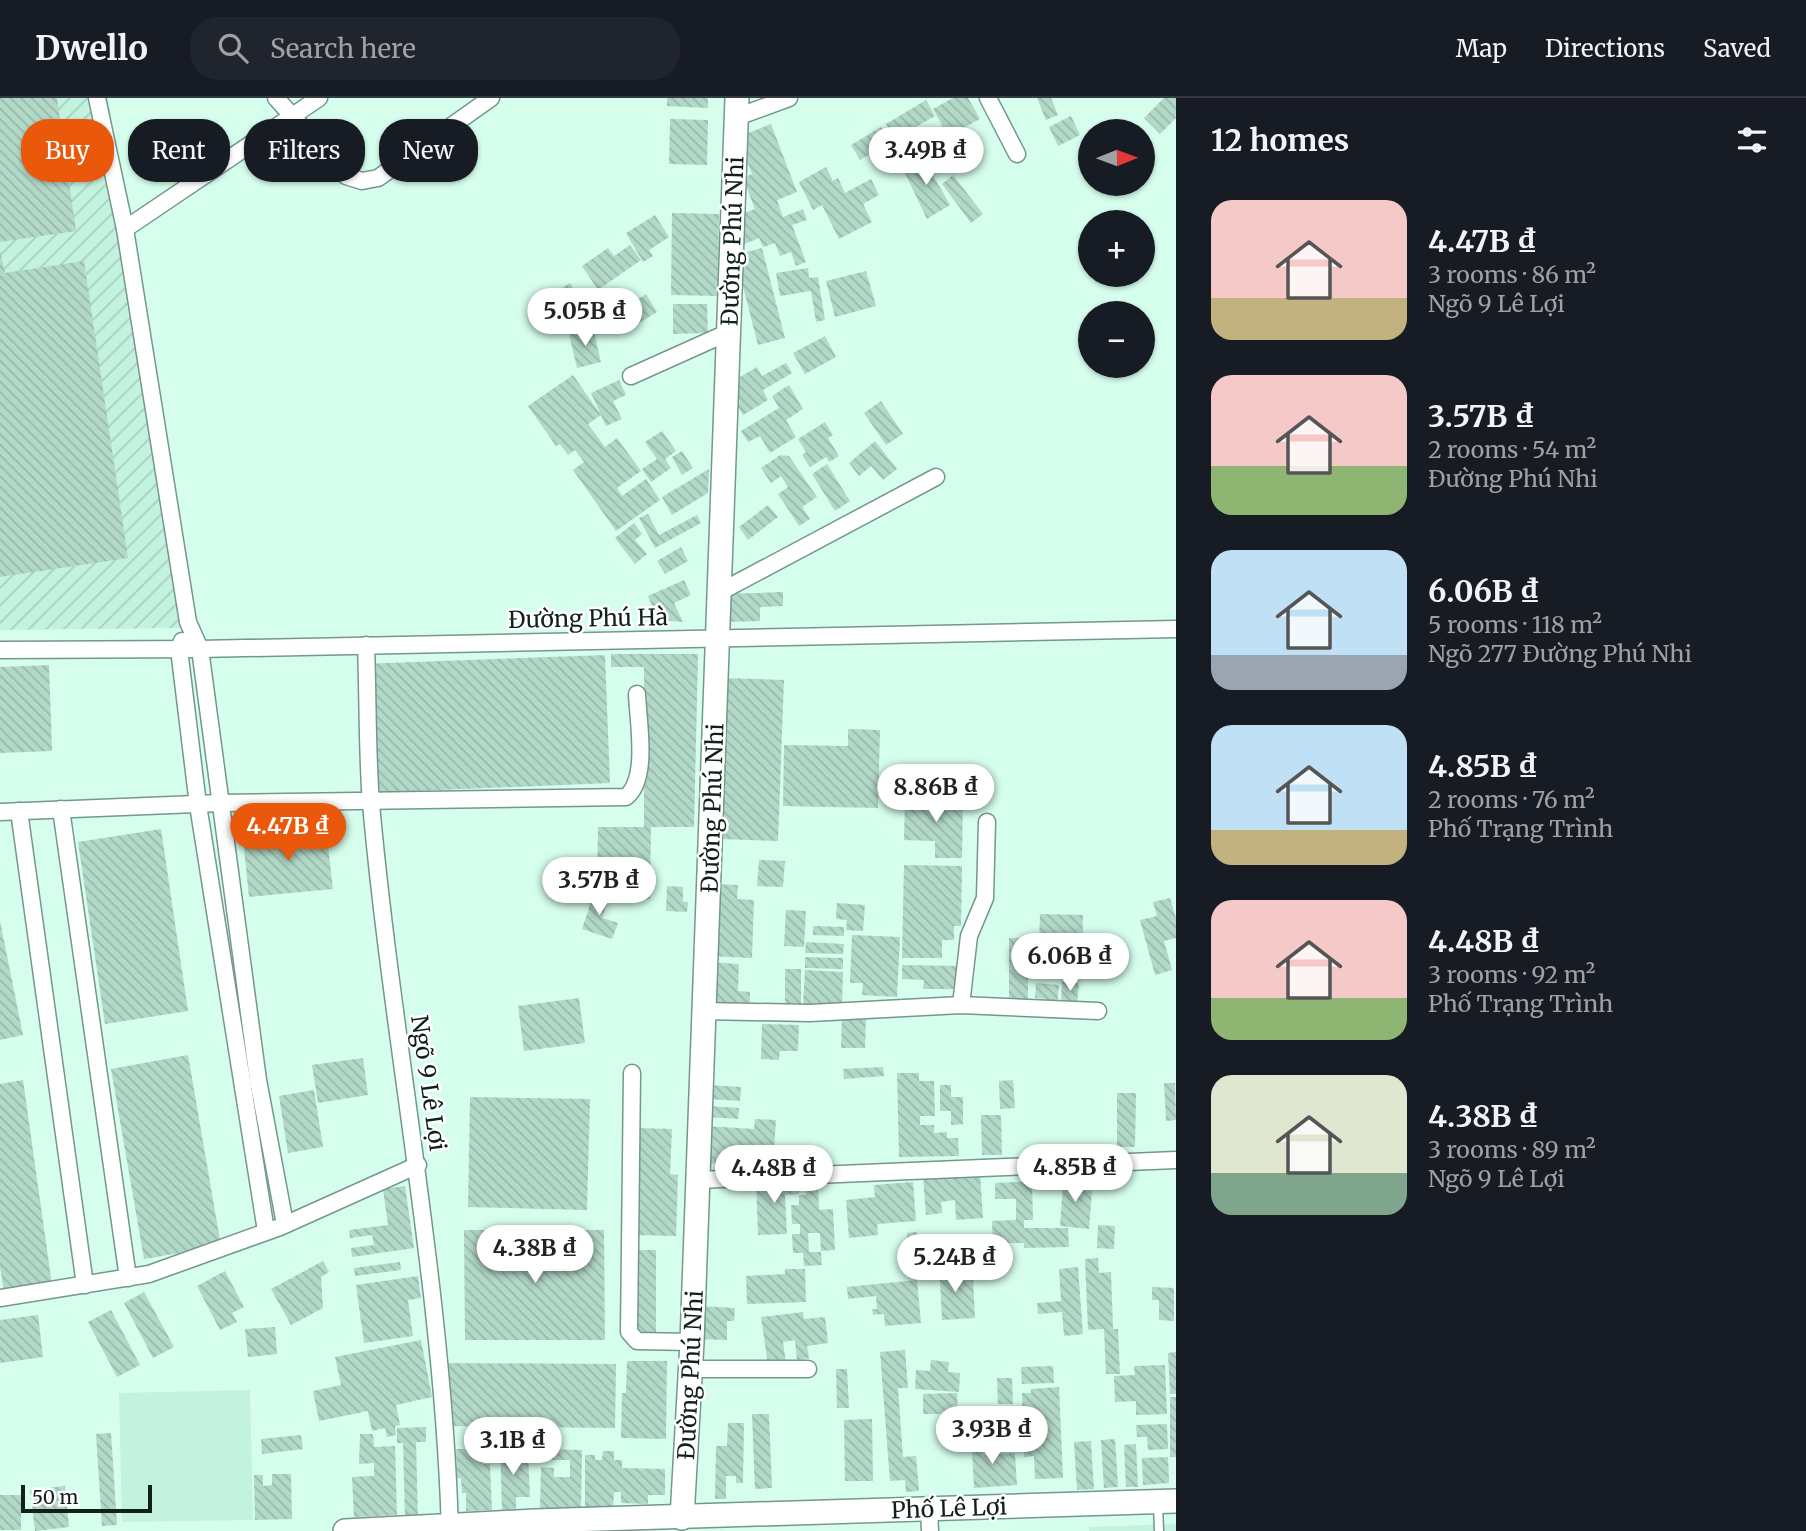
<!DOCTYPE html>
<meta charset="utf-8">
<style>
:root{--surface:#171b24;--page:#20242c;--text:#f1f3f6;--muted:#9ea1a6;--line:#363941;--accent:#ea580c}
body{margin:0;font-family:Merriweather,serif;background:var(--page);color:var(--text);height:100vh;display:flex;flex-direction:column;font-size:26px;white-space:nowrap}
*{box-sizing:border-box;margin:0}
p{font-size:23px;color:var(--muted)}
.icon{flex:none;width:38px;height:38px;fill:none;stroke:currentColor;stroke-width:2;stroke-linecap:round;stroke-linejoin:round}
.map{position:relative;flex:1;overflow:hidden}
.details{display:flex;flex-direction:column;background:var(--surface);width:630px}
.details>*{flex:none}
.guide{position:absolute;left:21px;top:21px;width:665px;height:63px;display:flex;gap:14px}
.needle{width:46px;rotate:89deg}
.fabs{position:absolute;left:1078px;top:21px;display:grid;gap:14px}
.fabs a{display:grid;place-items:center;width:77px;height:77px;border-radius:50%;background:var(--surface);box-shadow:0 2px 5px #0004;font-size:35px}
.scale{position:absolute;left:21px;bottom:18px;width:131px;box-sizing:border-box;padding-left:7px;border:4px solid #11201a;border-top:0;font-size:19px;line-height:24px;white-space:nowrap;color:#11201a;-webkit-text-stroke:5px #fff;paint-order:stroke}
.price{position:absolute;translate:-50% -60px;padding:0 16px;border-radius:24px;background:#fff;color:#222;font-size:23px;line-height:46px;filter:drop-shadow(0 2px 4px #0008)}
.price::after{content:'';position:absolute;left:50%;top:42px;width:21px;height:16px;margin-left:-10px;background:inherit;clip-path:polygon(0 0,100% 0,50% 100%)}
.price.current{background:var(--accent);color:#fff}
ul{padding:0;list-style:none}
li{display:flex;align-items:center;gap:21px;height:175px;padding:0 35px}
li span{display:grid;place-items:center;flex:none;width:196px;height:140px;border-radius:21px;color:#555}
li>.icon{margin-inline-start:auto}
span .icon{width:84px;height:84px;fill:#fffc;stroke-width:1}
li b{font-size:30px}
h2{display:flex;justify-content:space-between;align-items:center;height:84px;padding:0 35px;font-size:30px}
.pill{padding:0 24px;border-radius:28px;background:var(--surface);box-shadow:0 2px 5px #0004;font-size:24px;line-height:63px}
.pill.current{background:var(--accent);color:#fff}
header{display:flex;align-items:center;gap:42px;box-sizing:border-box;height:98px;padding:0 35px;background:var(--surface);border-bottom:2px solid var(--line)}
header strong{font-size:33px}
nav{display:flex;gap:38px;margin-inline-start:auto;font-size:24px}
.search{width:490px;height:63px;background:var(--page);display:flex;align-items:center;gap:18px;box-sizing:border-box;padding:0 24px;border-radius:28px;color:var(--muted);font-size:26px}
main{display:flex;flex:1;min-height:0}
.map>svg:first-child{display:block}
.built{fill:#c3f3de}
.industrial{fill:url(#industrial-furrows)}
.building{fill:url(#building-back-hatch)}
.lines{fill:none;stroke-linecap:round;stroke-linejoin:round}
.lane-casing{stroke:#749889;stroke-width:11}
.street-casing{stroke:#749889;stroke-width:19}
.secondary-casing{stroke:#749889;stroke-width:26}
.lane{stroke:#fff;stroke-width:8}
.street{stroke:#fff;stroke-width:16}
.secondary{stroke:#fff;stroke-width:23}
.labels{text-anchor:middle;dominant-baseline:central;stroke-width:5;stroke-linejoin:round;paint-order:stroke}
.street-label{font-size:23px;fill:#11201a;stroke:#fff}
</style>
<header>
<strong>Dwello</strong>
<div class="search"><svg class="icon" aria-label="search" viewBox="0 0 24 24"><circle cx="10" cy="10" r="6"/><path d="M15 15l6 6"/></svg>Search here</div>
<nav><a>Map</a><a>Directions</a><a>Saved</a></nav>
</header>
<main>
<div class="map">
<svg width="1176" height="1433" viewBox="0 0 1176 1433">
<defs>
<pattern id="industrial-furrows" width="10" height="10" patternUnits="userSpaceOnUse" patternTransform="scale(1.75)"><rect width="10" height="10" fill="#c3f3de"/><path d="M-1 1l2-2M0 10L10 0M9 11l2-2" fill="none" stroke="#a6d0be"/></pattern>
<pattern id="building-back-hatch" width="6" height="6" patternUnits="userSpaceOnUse" patternTransform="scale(1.75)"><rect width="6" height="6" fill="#b2d8c7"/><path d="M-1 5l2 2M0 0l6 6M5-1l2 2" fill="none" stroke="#98b9aa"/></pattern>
</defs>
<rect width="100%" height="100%" fill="#d6feec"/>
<!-- built -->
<g class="built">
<path d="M250,1292L253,1422L122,1424L119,1295Z"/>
<path d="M1176,1426V1433H1089V1429Z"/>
</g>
<!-- industrial -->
<path class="industrial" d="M0,0H108L183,530L0,532Z"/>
<!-- building -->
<g class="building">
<path d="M0,0H57L76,133L0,144Z"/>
<path d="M667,0H708V10L667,8Z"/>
<path d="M953,0H968L980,21L948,38L933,11Z"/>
<path d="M1037,0H1051L1058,17L1046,22Z"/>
<path d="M1164,0H1176V20L1160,36L1144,20Z"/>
<path d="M926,2L935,18L895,41L886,26Z"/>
<path d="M1071,18L1080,37L1058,48L1049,29Z"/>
<path d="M670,21L708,22L707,67L669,66Z"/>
<path d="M771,26L797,94L777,102L783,119L803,111L807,122L792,127L806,164L796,168L791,154L780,158L775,145L763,149L759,140L737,149L733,138L745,134L738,117L755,111L743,80L752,76L738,39Z"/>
<path d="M881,29L890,44L860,62L851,47Z"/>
<path d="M922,58L950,107L927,121L902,69Z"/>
<path d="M826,69L833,83L838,80L845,95L871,81L879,97L863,106L872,124L839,141L822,107L813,112L799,84Z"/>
<path d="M953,77L983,116L971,125L942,86Z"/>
<path d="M672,115L719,116L718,198L671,197Z"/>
<path d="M655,117L669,139L649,152L653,158L643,164L626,135Z"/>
<path d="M630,147L641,162L598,192L582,168L608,150L614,158Z"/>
<path d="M762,150L785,240L758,247L735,157Z"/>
<path d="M0,153L5,175L84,163L128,460L0,479Z"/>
<path d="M808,170L809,180L818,179L825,222L816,224L811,193L780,198L776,175Z"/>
<path d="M866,173L876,208L835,219L826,183Z"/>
<path d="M570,185L582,205L564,217L559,210L552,214L545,204L558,195L565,206L570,203L562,190Z"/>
<path d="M646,196L657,214L626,233L616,216Z"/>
<path d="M673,206H707L708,235L673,236Z"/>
<path d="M593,230L601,264L577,270L569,236Z"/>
<path d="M825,238L836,259L805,276L793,255Z"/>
<path d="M786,265L792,275L763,292L768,302L743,317L737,307L740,304L734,294L740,291L735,282L757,269L762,278Z"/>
<path d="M573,277L601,317L588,326L605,349L617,340L641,373L617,390L622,398L646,381L660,402L616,433L573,372L584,364L575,352L568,357L560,346L556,348L528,308Z"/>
<path d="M619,282L626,297L613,303L622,321L606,328L591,295Z"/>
<path d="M789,287L803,311L786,322L796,339L770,355L760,338L748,344L741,333L779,310L772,298Z"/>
<path d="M881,303L903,336L886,347L864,315Z"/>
<path d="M825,324L833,337L828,340L839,358L829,364L826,359L810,369L802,357L806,354L798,341Z"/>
<path d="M662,333L676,353L665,361L671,370L651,384L642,371L657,361L645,344Z"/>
<path d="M875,343L897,371L883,382L871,368L859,378L849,365Z"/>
<path d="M682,353L693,370L682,377L672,359Z"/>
<path d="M780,357L789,358L817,399L802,409L810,421L799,428L778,396L788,389L781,378L771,385L761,370Z"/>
<path d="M827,366L850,403L835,413L812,376Z"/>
<path d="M709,371L708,395L672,417L662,399Z"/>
<path d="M768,407L778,419L748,442L739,429Z"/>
<path d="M648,416L659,437L697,417L701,425L655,450L639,420Z"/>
<path d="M634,425L642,436L635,442L647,456L635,466L615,440Z"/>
<path d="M681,449L688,463L665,476L657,463Z"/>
<path d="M684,482L691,497L674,505L683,524L658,522L648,498Z"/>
<path d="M783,494V508L760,509V523L726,524L725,496Z"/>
<path d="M611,556H698L694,729H651L650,801H619L597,781L598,729H644V569H611Z"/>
<path d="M605,557L610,685L366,695L361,566Z"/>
<path d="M49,567L52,653L0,655V569Z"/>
<path d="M725,580L784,582L778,743L719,741Z"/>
<path d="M848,631L880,632L878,710L783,708L784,647L848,648Z"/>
<path d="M905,700H963L962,760H935V743L904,742Z"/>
<path d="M161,731L188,913L105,926L78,744Z"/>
<path d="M326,731L333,791L249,799L243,740Z"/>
<path d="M759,762L785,763L783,789L757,788Z"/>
<path d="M904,767L962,768L961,828H954V842H942V860H902Z"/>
<path d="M712,786L738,787L737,801L754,802L752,860L709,858Z"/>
<path d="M667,788L683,789V804H688L687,814L666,813Z"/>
<path d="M595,792L610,797L602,820L618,825L612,841L582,831Z"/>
<path d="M1170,800L1176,820V840L1164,843L1172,872L1155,877L1140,822L1157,818L1153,804Z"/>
<path d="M837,805L865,807L863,833L846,832L847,822L836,821Z"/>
<path d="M786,812L806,813L804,849L784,848Z"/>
<path d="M1040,816L1083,817L1082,875L1038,874Z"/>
<path d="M0,823L23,937L0,942Z"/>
<path d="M813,828L844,829V838L813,837Z"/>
<path d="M852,837L900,839L897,899L862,897L863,885H850Z"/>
<rect x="1009" y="840" width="19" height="61"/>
<path d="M806,844L844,846L843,856L805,855Z"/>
<path d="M805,859L843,860V871L805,870Z"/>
<path d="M709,864L739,866L738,893L750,894V908L707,906Z"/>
<path d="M902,867L960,868V891H923L924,882L902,881Z"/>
<rect x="785" y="871" width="16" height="37"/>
<path d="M805,872L843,874L842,908L803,907Z"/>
<path d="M1062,884L1079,885L1077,906L1061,905Z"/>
<path d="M1036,885L1059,887L1057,908L1046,907L1047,901L1035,900Z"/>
<path d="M579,900L585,945L524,953L518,908Z"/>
<path d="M842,918L866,919L865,950H841Z"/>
<path d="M762,926L799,927L798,953H780L779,962L761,961Z"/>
<path d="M188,957L221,1148L144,1161L111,971Z"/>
<path d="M363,960L368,997L318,1005L312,967Z"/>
<path d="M883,969L884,978L844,981L843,971Z"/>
<path d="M897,975H919V983H934L935,1018H920V1027H934V1035L947,1034V1040H958L959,1058L899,1059Z"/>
<path d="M23,982L52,1187L4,1194L0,1169V986Z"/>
<path d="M1013,982L1015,1010L1000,1011L999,983Z"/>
<path d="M1164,985H1175L1176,1022L1166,1023Z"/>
<path d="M709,987L741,989L740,1003L708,1001Z"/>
<path d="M940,987H951V999H963V1026L951,1027V1013H940Z"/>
<path d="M314,992L323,1049L288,1055L279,998Z"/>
<path d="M1117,995H1136L1135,1049H1117Z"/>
<path d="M470,999L590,1001L587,1112L468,1109Z"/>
<path d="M708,1008L739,1010L738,1021L707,1019Z"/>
<path d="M981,1017H1001L1002,1057H982Z"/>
<path d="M755,1021L776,1022L773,1066L752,1065L753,1051H744V1067L705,1065L706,1028L754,1031Z"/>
<path d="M637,1030L672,1031L670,1076L678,1077L676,1138L634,1137Z"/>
<path d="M1064,1071L1074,1072L1072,1091L1092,1093L1089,1131L1060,1128Z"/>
<path d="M980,1075L983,1120L956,1122L955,1102L941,1104L942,1115L926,1117L923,1079Z"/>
<path d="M818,1080L819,1112L833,1111L835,1152L821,1153L820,1135H808L809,1154H821L822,1167L804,1168L803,1155H793L792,1136H800V1126H792L791,1107H799V1097H806V1081Z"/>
<path d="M798,1081L799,1096L785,1097L787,1136L758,1137L756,1083Z"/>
<path d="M913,1084L916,1123L877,1126L878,1137L849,1140L846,1102L875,1099L874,1087Z"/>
<path d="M1015,1084H1032L1033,1122H1024V1130H1068L1069,1149L1024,1150V1145H993L992,1123L1016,1122V1101H995V1085Z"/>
<path d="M405,1088L414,1150L352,1159L351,1150L374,1147L372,1137L350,1140L349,1132L388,1127L383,1091Z"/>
<path d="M1098,1127L1115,1128L1114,1151L1097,1150Z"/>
<path d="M464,1132H604L605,1242H465Z"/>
<path d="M917,1134L918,1146L908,1147L907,1135Z"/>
<path d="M967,1143L968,1158L921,1161L920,1146Z"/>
<path d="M635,1152H656V1238H634Z"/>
<path d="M1098,1160L1099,1175L1111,1174L1113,1231H1118L1120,1276H1106L1104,1231L1088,1232L1085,1161Z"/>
<path d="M323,1163L329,1174L321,1179L323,1210L291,1227L271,1191Z"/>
<path d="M400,1164L401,1172L355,1178L354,1170Z"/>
<path d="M1078,1169L1083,1236L1064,1238L1062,1214L1038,1216L1037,1205L1061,1203L1059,1171Z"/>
<path d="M785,1171H805L806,1204L747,1206L746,1178L785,1176Z"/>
<path d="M957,1171V1180L973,1179L975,1220L942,1222L940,1181H927L926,1172Z"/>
<path d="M225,1173L244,1209L232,1215L237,1224L220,1232L197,1188Z"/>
<path d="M418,1178L421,1200L408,1202L413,1238L364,1245L356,1187Z"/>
<path d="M917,1182L921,1225L885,1228L884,1216L873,1217L872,1211H877L876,1198L848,1201L847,1189Z"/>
<path d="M1152,1189L1174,1190V1223L1159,1222V1202H1152Z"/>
<path d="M144,1194L174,1249L153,1260L124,1205Z"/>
<path d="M699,1208L735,1210L734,1223H727V1242L697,1241Z"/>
<path d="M111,1212L140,1267L117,1279L88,1224Z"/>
<path d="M803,1214L804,1221L825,1219L828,1245L807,1248L809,1260L797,1262L795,1242L783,1244L786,1265L768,1267L761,1219Z"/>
<path d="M38,1217L43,1259L0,1265V1222Z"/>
<path d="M275,1229L277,1256L248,1259L245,1231Z"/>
<path d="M421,1242L432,1299L396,1307L400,1327L395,1328L396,1337L387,1339L385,1330L372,1333L368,1313L319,1323L313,1293L341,1287L335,1259Z"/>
<path d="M905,1252L908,1290H898L903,1359L916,1358L919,1393L906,1394L905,1382L890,1383L880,1254Z"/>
<path d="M1176,1254V1296H1170L1168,1255Z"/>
<path d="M931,1262L949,1264L948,1274L960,1275L959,1294L915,1291L916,1272L930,1273Z"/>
<path d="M627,1263H667L666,1341L621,1340L622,1295H626Z"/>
<path d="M445,1265L616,1266L615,1330L445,1328Z"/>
<path d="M1165,1267L1167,1316L1136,1317V1303L1115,1304L1114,1278L1135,1277L1134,1268Z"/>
<path d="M1053,1268L1054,1285L1022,1286L1021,1269Z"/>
<path d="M836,1271H847L849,1310H837Z"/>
<path d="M997,1280H1012L1013,1306H998Z"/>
<path d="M1059,1289L1063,1380L1035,1381L1034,1358L1024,1359L1022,1295H1031V1291Z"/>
<path d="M957,1295L958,1316H923V1296Z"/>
<rect x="1170" y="1299" width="6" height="60"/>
<path d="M752,1316H769L772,1390L755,1391Z"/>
<path d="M872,1321L873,1383H845L844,1322Z"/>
<path d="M728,1325H744L743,1385H736V1378H726V1401H715L716,1348H727Z"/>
<path d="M1167,1326L1168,1351L1148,1352L1147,1339H1137L1136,1327Z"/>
<path d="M426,1329V1344H416L418,1422H405L403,1345H397V1330Z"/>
<path d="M971,1333H982L983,1357L1015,1355L1017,1387L974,1390Z"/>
<path d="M111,1335L117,1427L102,1428L96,1336Z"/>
<path d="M360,1336H373L374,1349L395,1348L397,1417L354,1419L352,1379L374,1378V1365L359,1366Z"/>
<path d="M301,1337L303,1351L262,1356L261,1341Z"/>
<path d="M500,1339H507L508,1357L528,1356L530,1399H516V1414H502Z"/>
<path d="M1115,1341L1118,1389L1104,1390L1101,1342Z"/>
<path d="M1091,1343L1094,1391L1077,1392L1074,1344Z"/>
<path d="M1136,1346L1138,1389H1126L1124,1347Z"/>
<path d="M456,1351H483V1366H490L492,1412L466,1413V1395H462L461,1380H457Z"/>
<path d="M542,1351L582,1352L581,1411L540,1410L541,1369L554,1370V1379H570V1362H542Z"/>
<path d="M603,1353H614V1362H622V1370L665,1371V1397H648V1406L621,1405V1394H614L613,1409H585V1357H595V1362H602Z"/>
<path d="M1168,1359L1169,1385L1143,1387L1142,1360Z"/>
<path d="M272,1376H291L292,1421L255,1422L254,1377H263V1388L272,1387Z"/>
<path d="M65,1388L69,1429L35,1433L30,1392Z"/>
<rect x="0" y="1397" width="21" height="35"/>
</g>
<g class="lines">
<defs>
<path id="lane" d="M1158,1406L1159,1433"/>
<g id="street">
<path d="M97,0L125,131L188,524L200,551L258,982L285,1126"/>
<path d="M276,0L346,78L362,83L378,80L491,0"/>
<path d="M988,0L1017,56"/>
<path d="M737,19L789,0"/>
<path d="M125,131L319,0"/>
<path d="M631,278L729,234"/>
<path d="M720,494L936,379"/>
<path d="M182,543L179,551L198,707L266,1133"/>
<path d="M366,547C368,600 367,654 371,706C393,949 443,1189 450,1433"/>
<path d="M0,552L200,551L1176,531"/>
<path d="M61,711L128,1180"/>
<path d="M19,713L85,1187"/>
<path d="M0,714L220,705L626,699C649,681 638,624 637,596"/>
<path d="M961,907L969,838L985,800L987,724"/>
<path d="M703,913L810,915L961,907L1098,913"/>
<path d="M632,975L629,1234L637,1243L692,1244"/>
<path d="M698,1082L1176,1062"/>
<path d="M0,1200L149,1176L280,1129L418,1067"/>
<path d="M691,1271H808"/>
<path d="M929,1411L930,1433"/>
</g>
<g id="secondary">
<path d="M682,1420L692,1244L737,0"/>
<path d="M345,1433L535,1423L1176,1403"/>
</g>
</defs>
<!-- lane casing -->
<use href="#lane" class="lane-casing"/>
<!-- street casing -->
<use href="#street" class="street-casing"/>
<!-- secondary casing -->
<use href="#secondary" class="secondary-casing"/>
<!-- lane -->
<use href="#lane" class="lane"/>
<!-- street -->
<use href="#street" class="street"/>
<!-- secondary -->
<use href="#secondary" class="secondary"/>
</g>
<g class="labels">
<!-- street labels -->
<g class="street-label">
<text transform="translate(732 143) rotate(-88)">Đường Phú Nhi</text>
<text transform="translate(588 520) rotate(-1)">Đường Phú Hà</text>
<text transform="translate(712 710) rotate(-88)">Đường Phú Nhi</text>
<text transform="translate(429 985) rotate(82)">Ngõ 9 Lê Lợi</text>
<text transform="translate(690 1277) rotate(-87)">Đường Phú Nhi</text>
<text transform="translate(949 1410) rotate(-2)">Phố Lê Lợi</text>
</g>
</g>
</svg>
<div class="fabs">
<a><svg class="needle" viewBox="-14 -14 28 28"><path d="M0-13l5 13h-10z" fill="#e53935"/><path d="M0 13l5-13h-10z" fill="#9ea1a6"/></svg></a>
<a>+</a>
<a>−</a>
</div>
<div class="scale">50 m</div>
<b class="price" style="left:926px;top:89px">3.49B ₫</b>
<b class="price" style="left:585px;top:250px">5.05B ₫</b>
<b class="price" style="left:936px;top:726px">8.86B ₫</b>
<b class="price current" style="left:288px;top:765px">4.47B ₫</b>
<b class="price" style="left:599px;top:819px">3.57B ₫</b>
<b class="price" style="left:1070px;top:895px">6.06B ₫</b>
<b class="price" style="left:1075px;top:1106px">4.85B ₫</b>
<b class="price" style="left:774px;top:1107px">4.48B ₫</b>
<b class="price" style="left:535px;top:1187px">4.38B ₫</b>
<b class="price" style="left:955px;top:1196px">5.24B ₫</b>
<b class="price" style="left:992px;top:1368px">3.93B ₫</b>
<b class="price" style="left:513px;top:1379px">3.1B ₫</b>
<div class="guide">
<a class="pill current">Buy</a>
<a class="pill">Rent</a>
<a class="pill">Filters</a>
<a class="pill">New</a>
</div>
</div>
<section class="details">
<h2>12 homes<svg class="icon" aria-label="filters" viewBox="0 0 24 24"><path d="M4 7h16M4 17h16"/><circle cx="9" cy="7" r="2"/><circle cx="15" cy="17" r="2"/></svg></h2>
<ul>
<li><span style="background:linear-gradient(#f6c9c9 70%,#c2b280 0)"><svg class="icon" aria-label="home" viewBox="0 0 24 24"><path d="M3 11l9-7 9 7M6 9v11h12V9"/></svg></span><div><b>4.47B ₫</b><p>3 rooms · 86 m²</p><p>Ngõ 9 Lê Lợi</p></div></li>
<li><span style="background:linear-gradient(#f6c9c9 65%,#8fb573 0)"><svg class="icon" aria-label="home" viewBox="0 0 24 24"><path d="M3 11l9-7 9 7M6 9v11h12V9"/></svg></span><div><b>3.57B ₫</b><p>2 rooms · 54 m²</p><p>Đường Phú Nhi</p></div></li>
<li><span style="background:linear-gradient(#bfe0f5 75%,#9aa5b1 0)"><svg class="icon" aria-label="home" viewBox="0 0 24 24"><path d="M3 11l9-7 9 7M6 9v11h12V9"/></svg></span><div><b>6.06B ₫</b><p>5 rooms · 118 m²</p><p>Ngõ 277 Đường Phú Nhi</p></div></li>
<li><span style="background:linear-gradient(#bfe0f5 75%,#c2b280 0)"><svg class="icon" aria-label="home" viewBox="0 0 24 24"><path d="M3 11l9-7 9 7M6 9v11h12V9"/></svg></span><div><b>4.85B ₫</b><p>2 rooms · 76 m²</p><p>Phố Trạng Trình</p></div></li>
<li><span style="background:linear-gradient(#f6c9c9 70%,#8fb573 0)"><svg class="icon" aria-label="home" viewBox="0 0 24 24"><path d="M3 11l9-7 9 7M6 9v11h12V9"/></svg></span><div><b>4.48B ₫</b><p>3 rooms · 92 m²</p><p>Phố Trạng Trình</p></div></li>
<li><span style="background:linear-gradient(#dfe7d0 70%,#7fa58c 0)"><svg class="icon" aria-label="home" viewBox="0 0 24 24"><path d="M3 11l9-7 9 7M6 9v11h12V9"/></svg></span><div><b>4.38B ₫</b><p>3 rooms · 89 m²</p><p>Ngõ 9 Lê Lợi</p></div></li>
</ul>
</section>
</main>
